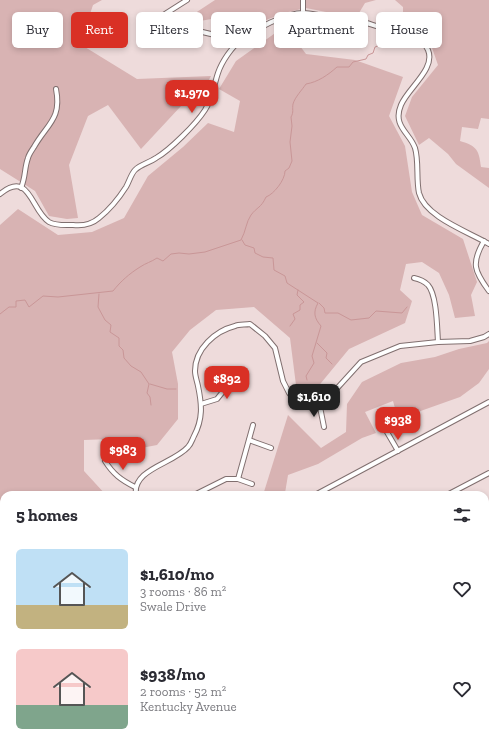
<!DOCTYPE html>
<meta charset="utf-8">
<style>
:root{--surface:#fff;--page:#f7f7f7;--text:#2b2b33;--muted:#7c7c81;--accent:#d93025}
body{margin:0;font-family:"Zilla Slab",serif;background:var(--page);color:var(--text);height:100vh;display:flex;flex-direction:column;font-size:15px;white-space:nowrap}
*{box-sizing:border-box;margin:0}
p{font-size:13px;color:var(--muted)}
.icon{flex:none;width:22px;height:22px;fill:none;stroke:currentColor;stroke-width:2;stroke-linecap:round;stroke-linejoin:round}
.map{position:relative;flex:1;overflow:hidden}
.panel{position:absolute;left:0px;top:491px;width:489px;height:256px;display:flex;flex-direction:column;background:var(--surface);border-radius:12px 12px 0 0;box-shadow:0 2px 6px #0003}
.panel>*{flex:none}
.top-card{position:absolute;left:12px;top:12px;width:465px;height:36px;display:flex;gap:8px}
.price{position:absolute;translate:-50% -34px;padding:0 9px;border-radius:8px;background:var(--accent);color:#fff;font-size:13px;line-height:26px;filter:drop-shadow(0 1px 2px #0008)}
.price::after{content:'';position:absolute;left:50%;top:24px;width:12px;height:9px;margin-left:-6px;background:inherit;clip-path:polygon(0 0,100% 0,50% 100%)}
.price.current{background:#222;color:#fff}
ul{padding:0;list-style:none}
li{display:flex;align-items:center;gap:12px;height:100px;padding:0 16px}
li span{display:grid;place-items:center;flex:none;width:112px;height:80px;border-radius:6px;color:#555}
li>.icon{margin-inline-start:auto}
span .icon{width:48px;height:48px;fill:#fffc;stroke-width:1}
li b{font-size:17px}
h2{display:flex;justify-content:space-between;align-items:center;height:48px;padding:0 16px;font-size:17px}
.chip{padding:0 14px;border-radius:6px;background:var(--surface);box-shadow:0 2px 6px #0003;font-size:14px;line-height:36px}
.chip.current{background:var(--accent);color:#fff}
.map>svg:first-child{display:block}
.green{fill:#d8b3b3}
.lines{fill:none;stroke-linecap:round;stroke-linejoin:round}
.stream{stroke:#c99697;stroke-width:1}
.minor-casing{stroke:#806f6f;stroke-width:6}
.minor{stroke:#fff;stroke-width:4}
</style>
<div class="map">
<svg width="489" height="747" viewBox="0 0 489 747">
<rect width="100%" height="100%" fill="#eedbdb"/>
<!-- green -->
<g class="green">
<path d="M0,0H102L93,5L80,44L137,79L211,76L201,95L181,106L141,149L108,105L88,116L69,165L78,218L67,219L49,216L35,191L0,169Z"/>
<path d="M215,0H376L365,3L356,18L306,8L284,13L261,22L246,13L177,25Z"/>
<path d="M395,0H489V119L481,118L478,129L462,127L460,141C477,146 479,150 481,167L489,168V188L456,164L448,154L429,138L419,145L405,116L412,97L438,65L431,45L403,25V7Z"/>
<path d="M285,26L306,54L355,60L403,77L389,116L405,146L412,192L422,215L463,239L477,282L471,295L475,316L455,318L449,295L439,273L422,262L406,264L400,290L412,301L405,323L349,349L307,400L296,385L290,338L254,307L216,310L190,330L172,352L178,384V419L157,445L136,449L111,439L84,440V471L106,495H4V716L0,718V225L18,209L58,235L92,232L124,218L148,176L183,147L208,123L234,132L240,101L219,89L236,61Z"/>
<path d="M489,341V369L479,383L460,397L398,419L393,401L365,412L376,433L362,438L318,464L288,475L285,493L263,495L288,415L321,448L346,432L347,404L362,382L401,363L435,357L459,349L487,343Z"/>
<path d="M489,615V645L485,647V617Z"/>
<path d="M124,743H335L333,747H128Z"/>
<path d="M376,743H412L414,747H371Z"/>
</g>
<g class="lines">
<!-- stream -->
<g class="stream">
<path d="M242,240L245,245L254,248L255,253L263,257L273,258L274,270L285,276L287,283L318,303C313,312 314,318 321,326L312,356L314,363L306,376L307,380"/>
<path d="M99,294L98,307L105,320L111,325L110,332L119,338V346L123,350L124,358L131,366L141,372L149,384L147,393L150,397L151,405"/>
<path d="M319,303L324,308L325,313H338L351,320L369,318L376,311L402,313L407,307"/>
<path d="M0,314L9,307H16V301L25,300L29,307L43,296L58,297L113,291C121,281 129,274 140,267C146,263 151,262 157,258L163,261L171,254L179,253L189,254L205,252L241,240C246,231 246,222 251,215C257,207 261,208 266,197C274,194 285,180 285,171L289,168L292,161L290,142L292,126L291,117C294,112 292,109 293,104C295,97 302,90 306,84C318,82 328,75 337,67H349L353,62L366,59L368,55L373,53L375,47L383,44L387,34"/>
<path d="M290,326L295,319L293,314L300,310V305L304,302L297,295L298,290"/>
<path d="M317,343L327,353L326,358L332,364"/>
<path d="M150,384L167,389H176"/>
<path d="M0,528L4,534"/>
<path d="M288,743L290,747"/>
</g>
<defs>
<g id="minor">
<path d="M303,0V13"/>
<path d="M143,28L187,0"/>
<path d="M194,30L240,41"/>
<path d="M21,188C26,176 24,169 28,158C29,154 32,150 34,147C47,124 62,119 56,89"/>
<path d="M0,194C30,169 31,211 49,222C56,226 65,225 73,225C82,226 92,224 99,218C109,210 119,198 126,187C129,182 131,174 135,170C141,164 149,163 156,158C170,150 196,124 205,110C212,99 214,85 218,73C222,61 232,47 241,40C256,29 284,13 304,13C310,13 317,15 324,16C337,18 350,19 363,22C374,25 384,29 394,31C400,32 405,32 410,34C417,36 425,43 428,50C436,69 408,88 401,105C392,126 410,133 415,148C419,161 416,179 419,193C425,217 469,232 489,244"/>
<path d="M484,241C471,263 474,271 489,291"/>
<path d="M414,278C419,279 424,281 428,285C437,295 437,328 438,342"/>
<path d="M201,404L217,399L238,373"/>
<path d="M320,407L324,427"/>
<path d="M384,427L398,451"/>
<path d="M249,440L271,448"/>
<path d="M105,461C113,474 121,480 135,487"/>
<path d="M238,479L253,425"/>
<path d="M136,495C132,469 173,464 188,447C191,444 192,440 194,436C203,419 202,405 198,386C197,381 195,376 195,371C195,349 215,331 235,326C239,324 245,325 250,324L265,336L275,348L283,381L289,393L296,401L307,407H320L361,362L400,346L438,342L470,341L484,337L489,334"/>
<path d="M194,495L226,479H238L252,484"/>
<path d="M315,495L489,402"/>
<path d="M447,495L489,473"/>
<path d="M485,542L489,540"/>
<path d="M485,598L489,596"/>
<path d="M476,747L489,742"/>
</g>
</defs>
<!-- minor casing -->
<use href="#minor" class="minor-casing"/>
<!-- minor -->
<use href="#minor" class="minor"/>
</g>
</svg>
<b class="price" style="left:192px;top:114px">$1,970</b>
<b class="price" style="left:227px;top:400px">$892</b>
<b class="price current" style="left:314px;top:418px">$1,610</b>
<b class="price" style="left:398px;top:441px">$938</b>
<b class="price" style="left:123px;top:471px">$983</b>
<div class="top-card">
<a class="chip">Buy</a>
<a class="chip current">Rent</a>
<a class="chip">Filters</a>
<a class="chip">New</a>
<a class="chip">Apartment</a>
<a class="chip">House</a>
</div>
<section class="panel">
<h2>5 homes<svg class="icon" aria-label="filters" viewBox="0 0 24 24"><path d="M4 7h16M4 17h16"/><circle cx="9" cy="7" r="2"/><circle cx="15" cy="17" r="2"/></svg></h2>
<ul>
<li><span style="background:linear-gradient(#bfe0f5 70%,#c2b280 0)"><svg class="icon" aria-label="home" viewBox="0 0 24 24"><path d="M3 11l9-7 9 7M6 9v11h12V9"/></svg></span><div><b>$1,610/mo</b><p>3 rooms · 86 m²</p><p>Swale Drive</p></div><svg class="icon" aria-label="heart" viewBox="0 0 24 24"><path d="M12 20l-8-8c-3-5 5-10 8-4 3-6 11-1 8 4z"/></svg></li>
<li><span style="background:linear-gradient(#f6c9c9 70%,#7fa58c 0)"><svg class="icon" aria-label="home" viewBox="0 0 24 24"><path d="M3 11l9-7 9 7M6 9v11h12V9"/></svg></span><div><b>$938/mo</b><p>2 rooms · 52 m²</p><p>Kentucky Avenue</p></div><svg class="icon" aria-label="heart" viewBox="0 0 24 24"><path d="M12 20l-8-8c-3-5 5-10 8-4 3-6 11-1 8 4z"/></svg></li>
</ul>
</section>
</div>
